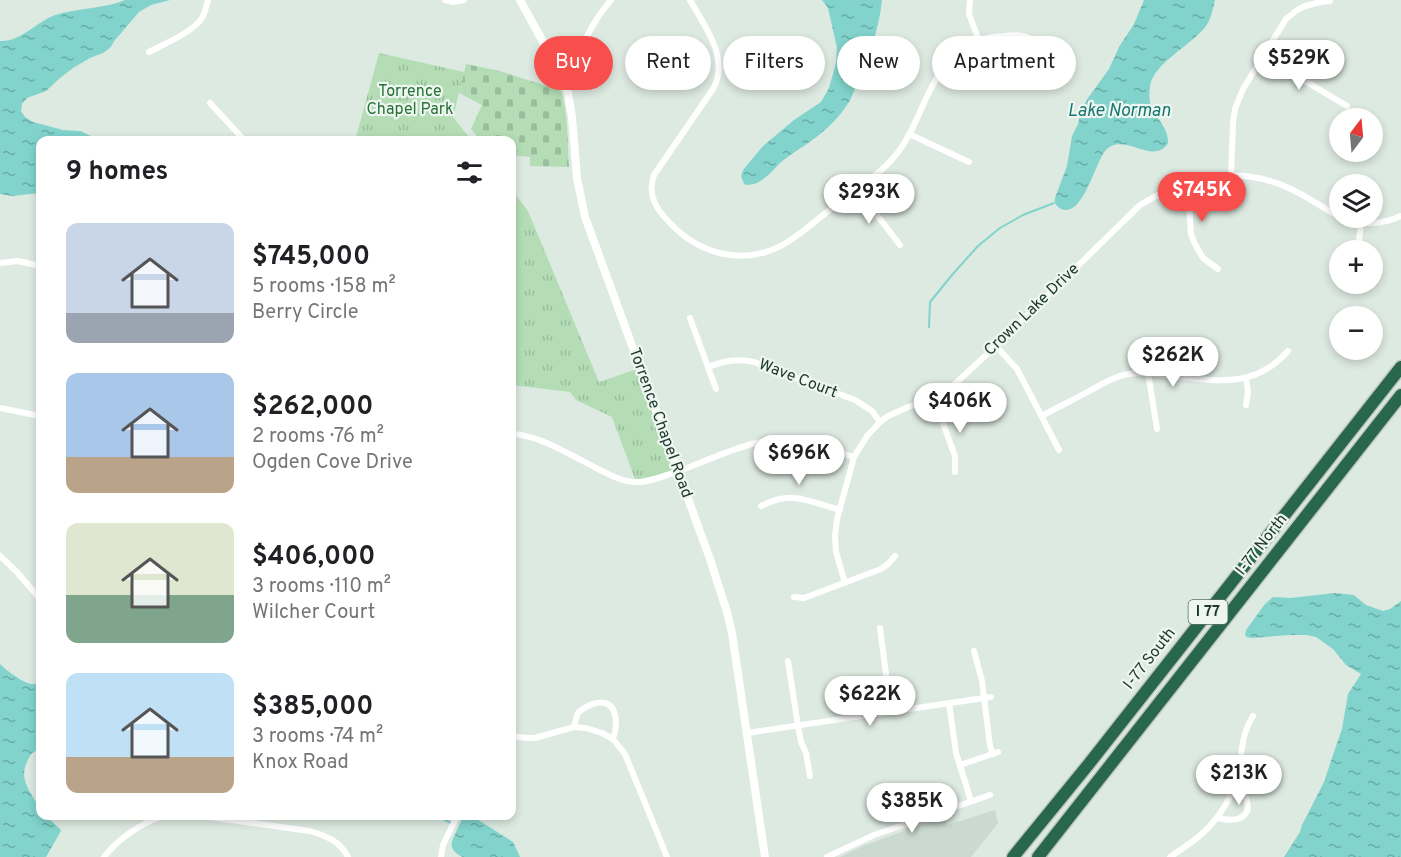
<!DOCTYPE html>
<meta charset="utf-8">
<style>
:root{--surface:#fff;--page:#f6f6f6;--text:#202124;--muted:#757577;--accent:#f84f4c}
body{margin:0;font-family:Overpass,sans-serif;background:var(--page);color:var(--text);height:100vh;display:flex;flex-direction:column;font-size:22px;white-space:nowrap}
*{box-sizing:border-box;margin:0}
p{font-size:20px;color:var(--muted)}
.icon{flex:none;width:33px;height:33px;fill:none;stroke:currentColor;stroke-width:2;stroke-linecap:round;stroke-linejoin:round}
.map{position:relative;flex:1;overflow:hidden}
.side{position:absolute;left:36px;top:136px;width:480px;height:684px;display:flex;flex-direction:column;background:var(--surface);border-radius:12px;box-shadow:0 3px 9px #0003}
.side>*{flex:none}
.banner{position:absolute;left:534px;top:36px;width:570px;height:54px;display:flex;gap:12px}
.needle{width:39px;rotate:16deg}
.tools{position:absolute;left:1329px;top:108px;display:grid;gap:12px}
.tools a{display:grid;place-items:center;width:54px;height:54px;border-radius:50%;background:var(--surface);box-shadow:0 3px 9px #0003;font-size:30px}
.price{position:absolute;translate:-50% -51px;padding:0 14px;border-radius:21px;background:#fff;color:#222;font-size:20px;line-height:39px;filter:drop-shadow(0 2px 3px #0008)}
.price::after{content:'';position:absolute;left:50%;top:36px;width:18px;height:14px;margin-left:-9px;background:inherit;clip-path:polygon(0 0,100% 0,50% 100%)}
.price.active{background:var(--accent);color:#fff}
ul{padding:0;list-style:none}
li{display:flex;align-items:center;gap:18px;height:150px;padding:0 30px}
li span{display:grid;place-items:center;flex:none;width:168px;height:120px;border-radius:12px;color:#555}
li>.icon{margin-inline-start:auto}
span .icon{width:72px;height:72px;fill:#fffc;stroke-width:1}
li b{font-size:26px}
h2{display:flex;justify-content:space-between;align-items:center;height:72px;padding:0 30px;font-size:26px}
.chip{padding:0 21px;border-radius:27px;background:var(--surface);box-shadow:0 3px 9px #0003;font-size:21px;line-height:54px}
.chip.active{background:var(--accent);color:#fff}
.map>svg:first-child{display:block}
.built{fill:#cbdad0}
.cemetery{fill:url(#cemetery-stones)}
.park{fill:url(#park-tufts)}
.water{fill:url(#water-ripples)}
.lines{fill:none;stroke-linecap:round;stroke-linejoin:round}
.stream{stroke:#81d3cc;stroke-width:2}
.motorway-casing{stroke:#c0c8c4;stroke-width:15}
.minor{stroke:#fff;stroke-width:6}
.tertiary{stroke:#fff;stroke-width:8}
.motorway{stroke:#29674c;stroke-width:12}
.labels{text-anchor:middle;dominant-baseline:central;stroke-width:4.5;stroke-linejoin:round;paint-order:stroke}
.shield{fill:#edf6f0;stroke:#5c7267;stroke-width:1.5}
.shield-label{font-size:15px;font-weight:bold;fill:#1e392c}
.park-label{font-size:16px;fill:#277233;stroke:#edf6f0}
.street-label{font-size:16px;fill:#1e392c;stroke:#edf6f0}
.water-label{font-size:18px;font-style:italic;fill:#167771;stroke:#edf6f0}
</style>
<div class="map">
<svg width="1401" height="857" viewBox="0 0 1401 857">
<defs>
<pattern id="cemetery-stones" width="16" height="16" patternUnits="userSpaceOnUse" patternTransform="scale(1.5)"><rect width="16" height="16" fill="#b4ddb6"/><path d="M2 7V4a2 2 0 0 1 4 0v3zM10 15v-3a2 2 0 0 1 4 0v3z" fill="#9abe9d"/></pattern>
<pattern id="park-tufts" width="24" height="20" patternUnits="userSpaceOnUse" patternTransform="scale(1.5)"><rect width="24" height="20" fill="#b4ddb6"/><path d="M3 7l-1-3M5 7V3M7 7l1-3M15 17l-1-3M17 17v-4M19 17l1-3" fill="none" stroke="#9abe9d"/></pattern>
<pattern id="water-ripples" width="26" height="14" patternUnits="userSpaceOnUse" patternTransform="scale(1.5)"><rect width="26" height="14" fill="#81d3cc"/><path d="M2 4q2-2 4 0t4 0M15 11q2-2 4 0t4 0" fill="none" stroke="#69aca6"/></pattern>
</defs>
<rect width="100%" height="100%" fill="#ddeae1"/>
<!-- built -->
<path class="built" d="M995,810L998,823L971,857H840L863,846L944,816L947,825Z"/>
<!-- cemetery -->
<path class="cemetery" d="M466,64L500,71L543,85L560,88C569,113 567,141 569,167L530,166V157L512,155V141H481L471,129L482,105L459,93Z"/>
<!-- park -->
<g class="park">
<path d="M379,53L464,72L453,117L472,141H355Z"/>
<path d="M512,190L528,211L599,382L640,368L678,471L636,482L612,417L576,400L570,392L512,385Z"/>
</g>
<!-- water -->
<g class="water">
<path d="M125,0H170L151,5L139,12L115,40L110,48L103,53L90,58L73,68L60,78L46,91L27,98L22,104L21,111L25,117L33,122L63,130L80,131L102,141H40V193L12,196L0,194V41C21,42 36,22 55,15C78,8 103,9 125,0Z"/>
<path d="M822,0H882C879,30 868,61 855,88C853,93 851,100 847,105C840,116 829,127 819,135C807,145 793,152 781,162C772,171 758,189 744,184L741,176L743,170L763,146L794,120L821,102L829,88L836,63L837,48L828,8Z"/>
<path d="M1144,0H1215C1213,9 1211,19 1206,26C1193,44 1152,64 1150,87C1149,93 1149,100 1151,106C1156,119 1169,128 1168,143C1153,167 1123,130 1105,151C1095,163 1083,218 1061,209C1056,206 1054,203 1055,198L1067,166L1072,136L1078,124L1081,111L1088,98L1109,69L1119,47L1134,24Z"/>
<path d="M1335,593L1354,595L1366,605L1383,611L1390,609L1401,601V857H1284L1300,832L1302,825L1324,782L1337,743L1342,729L1348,694L1361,674L1346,665L1333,649L1316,637L1307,635H1290L1251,638L1247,637L1245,635L1246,630L1265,604L1273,597L1291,598Z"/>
<path d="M0,664C6,670 22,682 31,684C35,685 37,683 40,682V749C33,751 30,754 27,762C16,785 40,798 40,816H46L60,829L61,831L46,857H0Z"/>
<path d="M464,816H472L513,842L520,857H462C447,848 451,843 457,830C459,825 461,821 464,816Z"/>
</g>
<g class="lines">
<!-- stream -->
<g class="stream">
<path d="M929,327L930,302L952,275L978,246L1000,228L1023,215L1054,203"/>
<path d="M437,816L453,824"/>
</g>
<defs>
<g id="motorway">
<path d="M1013,857L1088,765L1401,367"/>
<path d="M1038,857L1401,395"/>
</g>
</defs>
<!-- motorway casing -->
<use href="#motorway" class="motorway-casing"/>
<!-- minor -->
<g class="minor">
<path d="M445,0L453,2L464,0"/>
<path d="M690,0C705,27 730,58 713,89L654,175C647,195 656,209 670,223C700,255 746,267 786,243C804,232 820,217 837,204C857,189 880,174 896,155C925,118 925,73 968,47C979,40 991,36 1003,36C1022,34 1031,35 1043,50"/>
<path d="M970,0L969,14L979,41"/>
<path d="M149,52C164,44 193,32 202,18C205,13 206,6 208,0"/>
<path d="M1263,56L1347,106"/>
<path d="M566,87C579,54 587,28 611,0"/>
<path d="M210,103L245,141"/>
<path d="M909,134L969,162"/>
<path d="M1231,176L1233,123L1235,109L1243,89L1286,19L1297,10L1305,6L1321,2L1330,1"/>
<path d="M1184,183L1189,203L1191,234L1194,242L1203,258L1218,269"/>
<path d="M857,189L900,245"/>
<path d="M1342,218C1361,225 1382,225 1401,216"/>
<path d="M1358,250L1361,223"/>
<path d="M0,263L18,261L40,266"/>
<path d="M690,318L716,389"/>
<path d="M1143,341L1157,429"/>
<path d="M996,346L1017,369L1059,450"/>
<path d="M708,367C724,361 737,358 754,362L855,400L872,411L880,422"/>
<path d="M1246,378L1248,392L1246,405"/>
<path d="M934,399L955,456V472"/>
<path d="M0,408L40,416"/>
<path d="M1042,416C1058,407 1075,399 1091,390C1103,384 1114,376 1128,374C1140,372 1153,374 1165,375C1212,380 1253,391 1288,351"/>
<path d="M512,434C540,435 574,457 600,470C611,475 622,482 634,482C649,483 672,473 687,468C722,455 758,435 797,441C816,444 835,451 854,457"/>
<path d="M761,506C793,490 807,501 840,510"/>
<path d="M0,556L16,571L40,599"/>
<path d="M845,583L836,552L835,536L837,519L854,457L867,436L880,422L888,416L908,407L934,399L946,392L996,346L1140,205C1188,176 1238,164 1291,189C1308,197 1323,208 1340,217"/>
<path d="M794,597L804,598L881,569L888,564L895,556"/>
<path d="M880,628L891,712"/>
<path d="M974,651L982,681L990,746L993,754"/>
<path d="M788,661L798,726L801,742L806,753L810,776"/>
<path d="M949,703L956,753L971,801"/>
<path d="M574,727C575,723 576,717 578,713C580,710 586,707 590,705C617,694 619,721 613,739"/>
<path d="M747,733L991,697"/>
<path d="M512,736L526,738H535L574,727L586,728L602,733L613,739L625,754L667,857"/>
<path d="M960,765L998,752"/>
<path d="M202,816L310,831C326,836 340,841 348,857"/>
<path d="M1218,818C1226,820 1240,822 1246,813C1250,808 1246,799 1245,794L1234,789"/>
<path d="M104,857C118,839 140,824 162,816"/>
<path d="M441,857L443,845L457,816"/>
<path d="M827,857L874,835L990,795"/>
<path d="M1170,857C1195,840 1210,831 1226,804C1231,795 1235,788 1238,778C1243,753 1239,740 1253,716"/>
</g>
<!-- tertiary -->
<path class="tertiary" d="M520,0L559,71L568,93L572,117L577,178L585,217L710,559L727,612L732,633L765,857"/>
<!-- motorway -->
<use href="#motorway" class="motorway"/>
</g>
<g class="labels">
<!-- shield labels -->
<rect class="shield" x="1188.5" y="600" width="39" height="24" rx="4.5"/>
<g class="shield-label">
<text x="1208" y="612">I 77</text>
</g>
<!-- park labels -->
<g class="park-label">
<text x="410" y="92">Torrence<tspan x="410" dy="18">Chapel Park</tspan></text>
</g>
<!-- street labels -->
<g class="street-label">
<text transform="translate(1032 310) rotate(-44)">Crown Lake Drive</text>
<text transform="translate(798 379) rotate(21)">Wave Court</text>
<text transform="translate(660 423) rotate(70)">Torrence Chapel Road</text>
<text transform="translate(1262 545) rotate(-52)">I-77 North</text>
<text transform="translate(1150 659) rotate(-52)">I-77 South</text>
</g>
<!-- water labels -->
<g class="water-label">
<text x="1119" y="111">Lake Norman</text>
</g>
</g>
</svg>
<div class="tools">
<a><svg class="needle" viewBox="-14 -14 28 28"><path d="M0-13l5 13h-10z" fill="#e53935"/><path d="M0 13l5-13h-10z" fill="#757577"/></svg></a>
<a><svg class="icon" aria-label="layers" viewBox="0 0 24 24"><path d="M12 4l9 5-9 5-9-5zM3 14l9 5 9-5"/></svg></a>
<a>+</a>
<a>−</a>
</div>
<b class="price" style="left:1299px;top:91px">$529K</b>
<b class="price active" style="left:1202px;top:223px">$745K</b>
<b class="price" style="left:869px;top:225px">$293K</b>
<b class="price" style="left:1173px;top:388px">$262K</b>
<b class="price" style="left:960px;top:434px">$406K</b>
<b class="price" style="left:799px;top:486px">$696K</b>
<b class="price" style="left:870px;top:727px">$622K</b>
<b class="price" style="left:1239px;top:806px">$213K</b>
<b class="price" style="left:912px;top:834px">$385K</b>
<div class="banner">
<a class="chip active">Buy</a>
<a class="chip">Rent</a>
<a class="chip">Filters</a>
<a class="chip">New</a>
<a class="chip">Apartment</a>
</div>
<section class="side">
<h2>9 homes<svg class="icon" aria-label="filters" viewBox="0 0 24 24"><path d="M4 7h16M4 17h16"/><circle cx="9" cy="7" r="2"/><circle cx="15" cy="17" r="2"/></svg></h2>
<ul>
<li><span style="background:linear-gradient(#c9d6e8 75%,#9aa5b1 0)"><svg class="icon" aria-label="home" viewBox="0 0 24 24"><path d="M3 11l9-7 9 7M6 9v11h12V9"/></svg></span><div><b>$745,000</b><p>5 rooms · 158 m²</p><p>Berry Circle</p></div></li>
<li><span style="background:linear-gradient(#a9c7e8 70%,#b9a48a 0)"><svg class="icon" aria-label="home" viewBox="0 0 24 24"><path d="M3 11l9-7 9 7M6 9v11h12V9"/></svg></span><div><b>$262,000</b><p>2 rooms · 76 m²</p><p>Ogden Cove Drive</p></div></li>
<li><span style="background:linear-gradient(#dfe7d0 60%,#7fa58c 0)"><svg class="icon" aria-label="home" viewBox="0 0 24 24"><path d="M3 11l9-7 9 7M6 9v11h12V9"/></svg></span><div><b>$406,000</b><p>3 rooms · 110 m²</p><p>Wilcher Court</p></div></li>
<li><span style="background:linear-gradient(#bfe0f5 70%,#b9a48a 0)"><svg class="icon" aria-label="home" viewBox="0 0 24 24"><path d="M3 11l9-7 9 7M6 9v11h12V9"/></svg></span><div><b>$385,000</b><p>3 rooms · 74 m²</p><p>Knox Road</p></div></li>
</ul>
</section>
</div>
